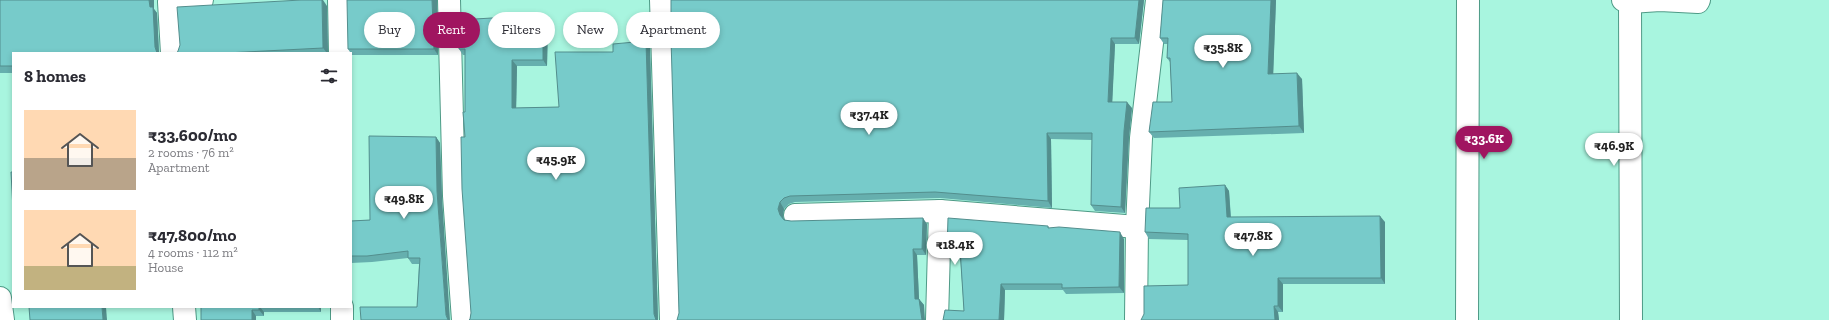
<!DOCTYPE html>
<meta charset="utf-8">
<style>
:root{--surface:#fff;--page:#f2f2f3;--text:#2b2b33;--muted:#7c7c81;--accent:#a01560}
body{margin:0;font-family:"Zilla Slab",serif;background:var(--page);color:var(--text);height:100vh;display:flex;flex-direction:column;font-size:15px;white-space:nowrap}
*{box-sizing:border-box;margin:0}
p{font-size:13px;color:var(--muted)}
.icon{flex:none;width:22px;height:22px;fill:none;stroke:currentColor;stroke-width:2;stroke-linecap:round;stroke-linejoin:round}
.map{position:relative;flex:1;overflow:hidden}
.panel{position:absolute;left:12px;top:52px;width:340px;height:256px;display:flex;flex-direction:column;background:var(--surface);border-radius:0px;box-shadow:0 2px 6px #0003}
.panel>*{flex:none}
.guide{position:absolute;left:364px;top:12px;width:380px;height:36px;display:flex;gap:8px}
.price{position:absolute;translate:-50% -34px;padding:0 9px;border-radius:14px;background:#fff;color:#222;font-size:13px;line-height:26px;filter:drop-shadow(0 1px 2px #0008)}
.price::after{content:'';position:absolute;left:50%;top:24px;width:12px;height:9px;margin-left:-6px;background:inherit;clip-path:polygon(0 0,100% 0,50% 100%)}
.price.active{background:var(--accent);color:#fff}
ul{padding:0;list-style:none}
li{display:flex;align-items:center;gap:12px;height:100px;padding:0 12px}
li span{display:grid;place-items:center;flex:none;width:112px;height:80px;border-radius:0px;color:#555}
li>.icon{margin-inline-start:auto}
span .icon{width:48px;height:48px;fill:#fffc;stroke-width:1}
li b{font-size:17px}
h2{display:flex;justify-content:space-between;align-items:center;height:48px;padding:0 12px;font-size:17px}
.chip{padding:0 14px;border-radius:18px;background:var(--surface);box-shadow:0 2px 6px #0003;font-size:14px;line-height:36px}
.chip.active{background:var(--accent);color:#fff}
.map>svg:first-child{display:block}
.lines{fill:none;stroke-linecap:round;stroke-linejoin:round}
.minor-casing{stroke:#4e9a86;stroke-width:24}
.minor{stroke:#fff;stroke-width:22}
.wall{fill:#66afae}
.shaded-wall{fill:#538e8d}
.building{fill:#77cbca;stroke:#538e8d}
</style>
<div class="map">
<svg width="1829" height="320" viewBox="0 0 1829 320">
<rect width="100%" height="100%" fill="#a8f5df"/>
<g class="lines">
<defs>
<g id="minor">
<path d="M339,0L340,53"/>
<path d="M449,0L454,196L463,320"/>
<path d="M661,0L671,320"/>
<path d="M1623,0L1630,2L1631,320"/>
<path d="M1630,2L1660,0L1698,2L1699,0"/>
<path d="M172,53L169,2L202,0"/>
<path d="M795,215L940,211L1137,227"/>
<path d="M0,298L3,320"/>
<path d="M184,307L185,320"/>
<path d="M342,307V320"/>
<path d="M937,320L940,211"/>
<path d="M1136,320L1137,227L1141,138L1157,0"/>
<path d="M1467,320L1468,0"/>
</g>
</defs>
<!-- minor casing -->
<use href="#minor" class="minor-casing"/>
<!-- minor -->
<use href="#minor" class="minor"/>
</g>
<!-- wall -->
<g class="wall">
<path d="M0,0H154V9L157,13L159,53H13V73H0Z"/>
<path d="M437,0L438,55H352L348,49Z"/>
<path d="M671,0H1144L1139,44H1115L1112,102L1132,108L1129,137L1125,213L1095,211L1091,205L1092,140L1051,139L1052,208L940,198L795,202L789,204L784,209L783,215L784,219V220L791,221L927,224L926,255H917L919,299L924,305L679,313Z"/>
<path d="M1163,0H1276L1273,74L1302,79L1304,133L1154,138L1149,132L1172,102L1170,62L1167,58L1168,44H1164L1160,38Z"/>
<path d="M327,6L328,53H177L178,51Z"/>
<path d="M543,15L548,22L547,66H517L516,108L559,107L613,52L646,41L650,48L658,320H469L470,319L471,313L465,137V55H463L459,49Z"/>
<path d="M436,137L440,143L442,197L417,307L419,264H412L408,258L372,262L351,263V221L370,220Z"/>
<path d="M1225,185L1229,191L1231,217L1385,222V284H1283V312H1278L1279,320H1141L1188,285V240L1149,239L1145,232L1180,208Z"/>
<path d="M1048,226L1049,228L1124,239V293L1066,294L1063,290H1005L1004,320H943L964,311L960,255H951L947,249Z"/>
<path d="M201,307H321V312H264V316H256Z"/>
</g>
<!-- shaded-wall -->
<g class="shaded-wall">
<path d="M149,0H154V9L157,13L159,53H157L155,47Z"/>
<path d="M322,0H323L327,6L328,53H327L323,48Z"/>
<path d="M432,0H437L438,55L434,49Z"/>
<path d="M1139,0H1144L1139,44L1135,38Z"/>
<path d="M1271,0H1276L1273,80L1268,74Z"/>
<path d="M543,15L548,22L547,66L543,60Z"/>
<path d="M1111,38L1115,44L1112,108L1108,102Z"/>
<path d="M646,41L650,48L658,320H656L654,314Z"/>
<path d="M512,60L517,66L516,115L512,108Z"/>
<path d="M1297,73L1302,79L1304,133L1299,126Z"/>
<path d="M1127,102L1132,108L1129,137L1125,213L1121,207L1124,131Z"/>
<path d="M1047,133L1051,139L1052,208L1048,201Z"/>
<path d="M436,137L440,143L442,197L450,320H448L446,315L437,191Z"/>
<path d="M1225,185L1229,191L1231,223L1227,217Z"/>
<path d="M780,202L784,209L783,215L784,221L780,215L778,209Z"/>
<path d="M1380,216L1385,222V284L1381,278Z"/>
<path d="M923,218L927,224L926,255L922,249Z"/>
<path d="M1120,232L1124,239V293L1119,287Z"/>
<path d="M913,249L917,255L919,299L924,305L925,320H922L915,299Z"/>
<path d="M1278,278L1283,284V312L1278,306Z"/>
<path d="M1001,284L1005,290L1004,320H999Z"/>
<path d="M1274,306L1278,312L1279,320H1275Z"/>
<path d="M102,307H106L107,320H103Z"/>
<path d="M259,307H260L264,312V316L259,310Z"/>
<path d="M318,307H321V312Z"/>
<path d="M252,310L256,316V320H252Z"/>
</g>
<!-- building -->
<g class="building">
<path d="M0,0H149L150,7H153L155,47L157,53H13V66H0Z"/>
<path d="M301,0H322L323,48L226,53H177L178,51L180,45L177,7Z"/>
<path d="M347,0H432L434,49H348Z"/>
<path d="M671,0H1139L1135,38H1111L1108,102H1127L1124,131L1121,207L1091,205L1092,133H1047L1048,201L935,192L790,196L784,198L780,202L778,209L780,215L784,220L791,221L923,218L922,249H913L915,299H919L922,320H677L679,313L671,39Z"/>
<path d="M1163,0H1271L1268,74L1297,73L1299,126L1149,132L1153,102H1172L1170,58H1167L1168,38H1160Z"/>
<path d="M543,15V60H512V108L559,107L555,52H613V44L646,41L654,314L656,320H469L470,319L471,313L462,189L461,137H465L463,112H465V49H459L458,20Z"/>
<path d="M369,136L436,137L437,191L446,315L448,320H361L360,307H417L420,258H408V251L367,256H351V221L370,220Z"/>
<path d="M11,172H13V210Z"/>
<path d="M1225,185L1227,217L1380,216L1381,278H1278V306H1274L1275,320H1141L1144,314V286L1188,285V234L1145,232L1146,208H1180L1179,188Z"/>
<path d="M948,218L1048,226V228L1059,227L1120,232L1119,287L1062,288V284H1001L999,320H943L945,310L964,311L960,248L947,249Z"/>
<path d="M29,307H102L103,320H30Z"/>
<path d="M201,307H259V310H252V320H201Z"/>
</g>
</svg>
<b class="price" style="left:1223px;top:69px">₹35.8K</b>
<b class="price" style="left:869px;top:136px">₹37.4K</b>
<b class="price active" style="left:1484px;top:160px">₹33.6K</b>
<b class="price" style="left:1614px;top:167px">₹46.9K</b>
<b class="price" style="left:556px;top:181px">₹45.9K</b>
<b class="price" style="left:404px;top:220px">₹49.8K</b>
<b class="price" style="left:1253px;top:257px">₹47.8K</b>
<b class="price" style="left:955px;top:266px">₹18.4K</b>
<div class="guide">
<a class="chip">Buy</a>
<a class="chip active">Rent</a>
<a class="chip">Filters</a>
<a class="chip">New</a>
<a class="chip">Apartment</a>
</div>
<section class="panel">
<h2>8 homes<svg class="icon" aria-label="filters" viewBox="0 0 24 24"><path d="M4 7h16M4 17h16"/><circle cx="9" cy="7" r="2"/><circle cx="15" cy="17" r="2"/></svg></h2>
<ul>
<li><span style="background:linear-gradient(#ffd9b3 60%,#b9a48a 0)"><svg class="icon" aria-label="home" viewBox="0 0 24 24"><path d="M3 11l9-7 9 7M6 9v11h12V9"/></svg></span><div><b>₹33,600/mo</b><p>2 rooms · 76 m²</p><p>Apartment</p></div></li>
<li><span style="background:linear-gradient(#ffd9b3 70%,#c2b280 0)"><svg class="icon" aria-label="home" viewBox="0 0 24 24"><path d="M3 11l9-7 9 7M6 9v11h12V9"/></svg></span><div><b>₹47,800/mo</b><p>4 rooms · 112 m²</p><p>House</p></div></li>
</ul>
</section>
</div>
